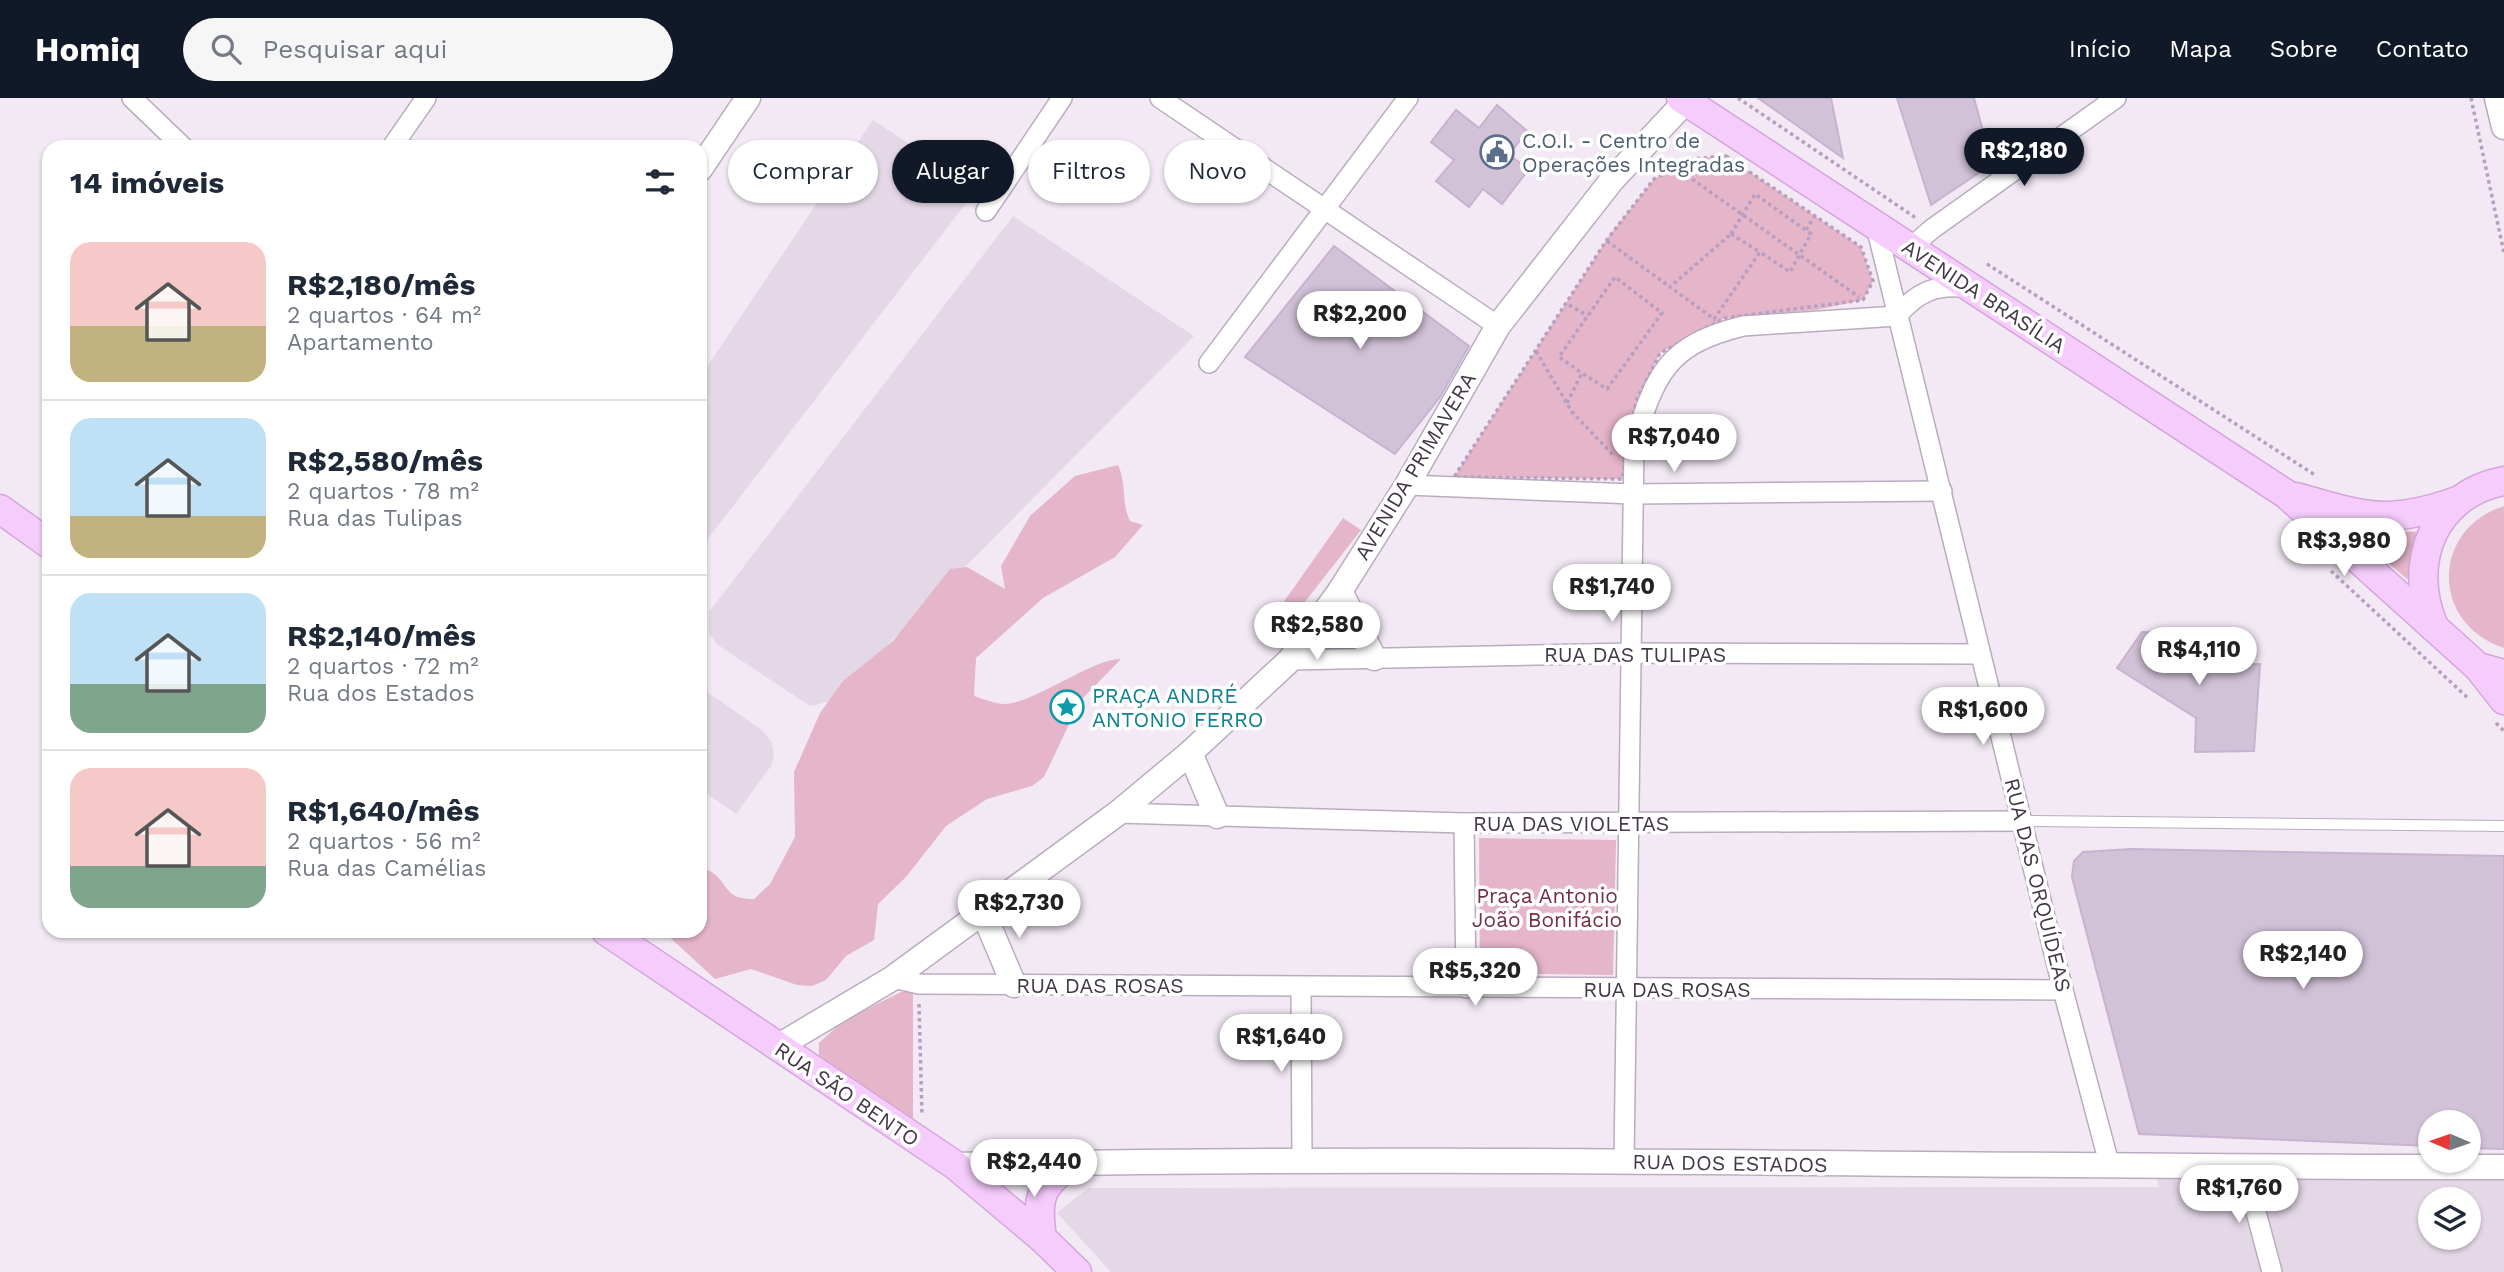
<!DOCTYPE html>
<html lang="pt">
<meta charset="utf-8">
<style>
:root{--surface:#fff;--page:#f6f6f7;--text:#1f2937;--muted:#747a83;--line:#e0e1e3;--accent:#111827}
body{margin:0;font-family:"Work Sans",sans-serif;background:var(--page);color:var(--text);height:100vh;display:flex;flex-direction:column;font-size:26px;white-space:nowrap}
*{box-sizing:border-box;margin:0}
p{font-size:23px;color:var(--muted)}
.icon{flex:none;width:38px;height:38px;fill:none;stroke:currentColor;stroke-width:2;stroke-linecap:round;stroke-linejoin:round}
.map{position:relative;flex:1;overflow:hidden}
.side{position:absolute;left:42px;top:42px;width:665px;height:798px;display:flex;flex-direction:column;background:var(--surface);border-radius:21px;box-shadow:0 2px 5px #0004}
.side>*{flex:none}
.hud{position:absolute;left:728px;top:42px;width:665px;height:63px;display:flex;gap:14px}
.needle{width:46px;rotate:272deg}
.fabs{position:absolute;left:2418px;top:1012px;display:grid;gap:14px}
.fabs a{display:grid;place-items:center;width:63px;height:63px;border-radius:50%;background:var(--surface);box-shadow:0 2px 5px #0004;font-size:35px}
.price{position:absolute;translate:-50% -60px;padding:0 16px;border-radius:24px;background:#fff;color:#222;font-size:23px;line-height:46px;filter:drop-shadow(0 2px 4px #0008)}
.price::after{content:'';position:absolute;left:50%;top:42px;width:21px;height:16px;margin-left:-10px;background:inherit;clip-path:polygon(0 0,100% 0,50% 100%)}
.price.active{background:var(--accent);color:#fff}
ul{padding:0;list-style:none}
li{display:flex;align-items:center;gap:21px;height:175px;padding:0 28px}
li+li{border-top:2px solid var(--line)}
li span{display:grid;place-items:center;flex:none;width:196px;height:140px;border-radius:21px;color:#555}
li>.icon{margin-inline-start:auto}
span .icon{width:84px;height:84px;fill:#fffc;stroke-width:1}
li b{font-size:30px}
h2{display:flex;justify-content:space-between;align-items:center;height:84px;padding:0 28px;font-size:30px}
.chip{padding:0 24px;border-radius:32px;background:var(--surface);box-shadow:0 2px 5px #0004;font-size:24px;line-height:63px}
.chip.active{background:var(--accent);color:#fff}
header{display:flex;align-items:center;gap:42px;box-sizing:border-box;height:98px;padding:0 35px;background:var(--accent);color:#fff}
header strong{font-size:33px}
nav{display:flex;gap:38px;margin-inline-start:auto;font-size:24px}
.search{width:490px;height:63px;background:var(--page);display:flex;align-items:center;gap:18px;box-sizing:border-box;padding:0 24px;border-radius:38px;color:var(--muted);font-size:26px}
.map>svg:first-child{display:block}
.residential{fill:#e4d8e7;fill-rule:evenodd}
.green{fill:#e5b5ca}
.building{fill:#d2c2d8;stroke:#c7b3cf;stroke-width:2}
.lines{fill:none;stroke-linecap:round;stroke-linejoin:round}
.service-casing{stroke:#baacbf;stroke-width:12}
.minor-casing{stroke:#baacbf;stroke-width:22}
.tertiary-casing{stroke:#baacbf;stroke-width:27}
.secondary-casing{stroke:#d4a4dd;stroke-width:31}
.path{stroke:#b89ec0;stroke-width:3.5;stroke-dasharray:3.5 3.5;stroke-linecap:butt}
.service{stroke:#fff;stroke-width:10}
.minor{stroke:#fff;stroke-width:19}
.tertiary{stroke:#fff;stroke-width:24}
.secondary{stroke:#f5ccfb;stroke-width:28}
.labels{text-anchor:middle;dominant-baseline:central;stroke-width:7;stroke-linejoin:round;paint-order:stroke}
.service-label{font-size:21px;fill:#4e5e75;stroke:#fff;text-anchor:start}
.street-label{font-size:21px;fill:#433847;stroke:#fff}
.culture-label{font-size:21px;fill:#0d838f;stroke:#fff;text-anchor:start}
.park-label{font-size:21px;fill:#762e41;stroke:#fff}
</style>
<header>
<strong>Homiq</strong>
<div class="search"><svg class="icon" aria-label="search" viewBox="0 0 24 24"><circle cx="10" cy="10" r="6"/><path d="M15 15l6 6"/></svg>Pesquisar aqui</div>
<nav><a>Início</a><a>Mapa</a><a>Sobre</a><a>Contato</a></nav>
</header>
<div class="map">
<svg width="2504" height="1174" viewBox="0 0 2504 1174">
<rect width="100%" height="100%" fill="#f2e9f4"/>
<!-- residential -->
<g class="residential">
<path d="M873,22L977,91L700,451V279Z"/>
<path d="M1013,118L1194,238L832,603L810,608L718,547L709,536V514Z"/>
<path d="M700,589L762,632L772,645L774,658L771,668L736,716L700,691Z"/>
<path d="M2504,1057V1174H1111L1057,1115L1088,1090L2159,1089L2152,1059ZM2431,1101H2469V1139H2431Z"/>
</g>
<!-- green -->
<g class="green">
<path d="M1726,58L1861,149L1873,183L1863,202L1816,212L1725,220L1660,255L1636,303L1622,381L1454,379L1609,138L1654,81L1691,61Z"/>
<path d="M1118,367C1127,386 1121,405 1130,423L1143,427L1115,459L1043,500L976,560L974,598C983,601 998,607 1007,606C1039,602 1094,560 1121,561L1080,603L1044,679L1032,688L987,701L946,728L906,779L878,806L874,842L846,858L826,882L812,888L797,887L751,871L715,881L663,833H700V774L705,771C729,779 720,802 754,801L770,786L795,739L794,674L820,615L843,583L893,543L950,471L967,469L1005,491L1001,468L1030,418L1075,378Z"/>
<path d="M2504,408V550C2431,526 2430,432 2504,408Z"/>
<path d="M1343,420L1361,432L1297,514L1283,505Z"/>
<path d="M2349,431L2420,434L2407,482V481Z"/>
<path d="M1479,740L1616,742L1613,877L1480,875Z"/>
<path d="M901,894H913V1021L826,967L819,957V945L843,923Z"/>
</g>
<!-- building -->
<g class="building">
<path d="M1758,0H1831L1843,60Z"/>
<path d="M1897,0H1974L1992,66L1931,107Z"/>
<path d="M1497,7L1527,33L1509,57L1529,71L1502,106L1483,91L1469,109L1436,83L1454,62L1431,44L1456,12L1479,30Z"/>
<path d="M1334,148L1469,248L1440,299L1395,356L1245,259Z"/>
<path d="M2192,531L2219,548L2205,568L2260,566L2254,653L2195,654L2196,620L2117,570L2142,534L2168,535Z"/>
<path d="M2131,751L2504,758V1051L2469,1050V1024H2431V1048L2139,1036L2072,779L2074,763L2083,754Z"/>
</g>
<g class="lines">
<defs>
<path id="service" d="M2023,723L2504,728"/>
<g id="minor">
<path d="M132,0L183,49"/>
<path d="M1160,0L1498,228"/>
<path d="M392,49L426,0"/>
<path d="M986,113L1062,0"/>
<path d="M1876,128L2063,892L2110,1069"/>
<path d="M1910,150L1932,131L2116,0"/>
<path d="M1897,218C1917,194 1937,185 1968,190"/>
<path d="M1209,265L1408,0"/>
<path d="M1407,387L1633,396L1942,393"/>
<path d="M1290,562L1632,555L1980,556"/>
<path d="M1118,715L1464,725L2023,723"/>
<path d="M1464,725L1466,890"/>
<path d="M893,880L919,886L2063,892"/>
<path d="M1301,889L1302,1063"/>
<path d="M1624,1064L1634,345C1656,275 1667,247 1743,228L1897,218"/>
<path d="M2244,1069L2272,1174"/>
</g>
<g id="tertiary">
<path d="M2497,0L2504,29"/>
<path d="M700,71L748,0"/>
<path d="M1340,493L1374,560"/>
<path d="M1190,655L1217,718"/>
<path d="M983,814L1014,887"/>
<path d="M777,949L893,880L1118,715L1190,655L1290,562L1340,493L1407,387L1498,228L1612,82L1686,3"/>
<path d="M955,1067C1471,1056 1988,1070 2504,1069"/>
</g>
<g id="secondary">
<path d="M1681,0L2286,396L2478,569L2504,576"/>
<path d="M2296,399C2364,418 2387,428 2457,403"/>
<path d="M0,411L49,446"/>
<path d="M2433,526C2407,464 2434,396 2504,383"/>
<path d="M2478,569L2504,602"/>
<path d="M606,833L955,1067L1042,1140L1077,1174"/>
<path d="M1042,1140C1036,1099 1040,1088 1073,1064"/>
</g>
</defs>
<!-- service casing -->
<use href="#service" class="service-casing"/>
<!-- minor casing -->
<use href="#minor" class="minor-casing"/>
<!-- tertiary casing -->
<use href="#tertiary" class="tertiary-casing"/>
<!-- secondary casing -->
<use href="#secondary" class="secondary-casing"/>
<!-- path -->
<g class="path">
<path d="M1738,0L1916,120"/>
<path d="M2471,0L2504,155"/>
<path d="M1726,58L1861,149L1873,183L1863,202L1725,220L1660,255L1636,303L1622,381L1454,379L1606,143L1654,81L1691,61Z"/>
<path d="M1675,69L1859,199"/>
<path d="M1806,132L1816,116"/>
<path d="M1731,136L1760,154L1714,221L1670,189Z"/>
<path d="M1731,136L1755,96L1811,136L1790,174L1760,154"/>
<path d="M1607,143L1670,189"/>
<path d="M1987,166L2315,377"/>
<path d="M1569,207L1588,218"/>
<path d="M1536,253L1572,314L1613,357"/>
<path d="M1567,305L1582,275L1607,291L1662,215L1615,179L1559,259L1582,275"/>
<path d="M2331,473L2469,601"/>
<path d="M2496,625L2504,633"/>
<path d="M919,906L922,1017"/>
</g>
<!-- service -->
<use href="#service" class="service"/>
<!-- minor -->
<use href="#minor" class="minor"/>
<!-- tertiary -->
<use href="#tertiary" class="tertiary"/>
<!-- secondary -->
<use href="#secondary" class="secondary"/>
</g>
<!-- icons -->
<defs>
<symbol id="civic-ring" viewBox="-11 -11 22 22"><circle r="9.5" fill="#fff" stroke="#5c6f8a" stroke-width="1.5"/><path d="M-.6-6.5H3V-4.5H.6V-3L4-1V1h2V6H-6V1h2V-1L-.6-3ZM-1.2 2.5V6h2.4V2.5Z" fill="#5c6f8a"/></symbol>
<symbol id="sight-ring" viewBox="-11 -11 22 22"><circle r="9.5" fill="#fff" stroke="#0f9aa8" stroke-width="1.5"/><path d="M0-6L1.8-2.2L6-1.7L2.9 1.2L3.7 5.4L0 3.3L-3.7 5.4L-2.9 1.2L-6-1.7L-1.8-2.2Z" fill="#0f9aa8"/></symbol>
</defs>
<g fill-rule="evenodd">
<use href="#civic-ring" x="1478" y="35" width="38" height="38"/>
<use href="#sight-ring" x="1048" y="590" width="38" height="38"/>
</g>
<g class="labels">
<!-- service labels -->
<g class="service-label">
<text x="1522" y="42">C.O.I. - Centro de<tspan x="1522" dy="24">Operações Integradas</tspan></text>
</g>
<!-- street labels -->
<g class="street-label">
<text transform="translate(1984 198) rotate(33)">AVENIDA BRASÍLIA</text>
<text transform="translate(1415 368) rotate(-59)">AVENIDA PRIMAVERA</text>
<text x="1635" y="556">RUA DAS TULIPAS</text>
<text x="1571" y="725">RUA DAS VIOLETAS</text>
<text transform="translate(2038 787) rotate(76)">RUA DAS ORQUÍDEAS</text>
<text x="1100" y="887">RUA DAS ROSAS</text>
<text x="1667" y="891">RUA DAS ROSAS</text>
<text transform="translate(847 996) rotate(34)">RUA SÃO BENTO</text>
<text transform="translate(1730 1065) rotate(1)">RUA DOS ESTADOS</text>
</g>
<!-- culture labels -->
<g class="culture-label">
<text x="1092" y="597">PRAÇA ANDRÉ<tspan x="1092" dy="24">ANTONIO FERRO</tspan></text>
</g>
<!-- park labels -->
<g class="park-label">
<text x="1547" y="797">Praça Antonio<tspan x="1547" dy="24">João Bonifácio</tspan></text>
</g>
</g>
</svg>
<div class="fabs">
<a><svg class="needle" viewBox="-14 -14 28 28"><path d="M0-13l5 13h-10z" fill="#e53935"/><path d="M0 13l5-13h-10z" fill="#747a83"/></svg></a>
<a><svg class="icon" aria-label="layers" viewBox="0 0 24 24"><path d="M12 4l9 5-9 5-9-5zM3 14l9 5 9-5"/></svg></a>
</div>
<b class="price active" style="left:2024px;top:90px">R$2,180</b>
<b class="price" style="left:1360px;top:253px">R$2,200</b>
<b class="price" style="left:1674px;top:376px">R$7,040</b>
<b class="price" style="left:2344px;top:480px">R$3,980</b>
<b class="price" style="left:1612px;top:526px">R$1,740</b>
<b class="price" style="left:1317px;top:564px">R$2,580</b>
<b class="price" style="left:2199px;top:589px">R$4,110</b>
<b class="price" style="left:1983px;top:649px">R$1,600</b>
<b class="price" style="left:1019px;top:842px">R$2,730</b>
<b class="price" style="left:2303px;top:893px">R$2,140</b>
<b class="price" style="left:1475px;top:910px">R$5,320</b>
<b class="price" style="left:1281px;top:976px">R$1,640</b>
<b class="price" style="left:1034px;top:1101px">R$2,440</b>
<b class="price" style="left:2239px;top:1127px">R$1,760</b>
<div class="hud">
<a class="chip">Comprar</a>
<a class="chip active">Alugar</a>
<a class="chip">Filtros</a>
<a class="chip">Novo</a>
</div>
<section class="side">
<h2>14 imóveis<svg class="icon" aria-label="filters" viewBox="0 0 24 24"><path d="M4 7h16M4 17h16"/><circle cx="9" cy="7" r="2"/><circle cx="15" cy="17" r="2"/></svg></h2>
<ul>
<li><span style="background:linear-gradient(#f6c9c9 60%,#c2b280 0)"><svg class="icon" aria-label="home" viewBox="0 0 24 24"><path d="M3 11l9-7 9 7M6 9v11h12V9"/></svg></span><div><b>R$2,180/mês</b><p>2 quartos · 64 m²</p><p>Apartamento</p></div></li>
<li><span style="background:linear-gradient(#bfe0f5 70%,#c2b280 0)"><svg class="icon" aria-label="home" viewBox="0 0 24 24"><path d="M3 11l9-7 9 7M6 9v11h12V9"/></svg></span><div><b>R$2,580/mês</b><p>2 quartos · 78 m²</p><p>Rua das Tulipas</p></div></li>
<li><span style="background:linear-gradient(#bfe0f5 65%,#7fa58c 0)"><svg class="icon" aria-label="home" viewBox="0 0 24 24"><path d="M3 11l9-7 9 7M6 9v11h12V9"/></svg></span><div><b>R$2,140/mês</b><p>2 quartos · 72 m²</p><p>Rua dos Estados</p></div></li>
<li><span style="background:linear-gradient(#f6c9c9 70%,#7fa58c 0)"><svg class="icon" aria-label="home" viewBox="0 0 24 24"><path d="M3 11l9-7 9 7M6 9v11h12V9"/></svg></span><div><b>R$1,640/mês</b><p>2 quartos · 56 m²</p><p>Rua das Camélias</p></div></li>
</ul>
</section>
</div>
